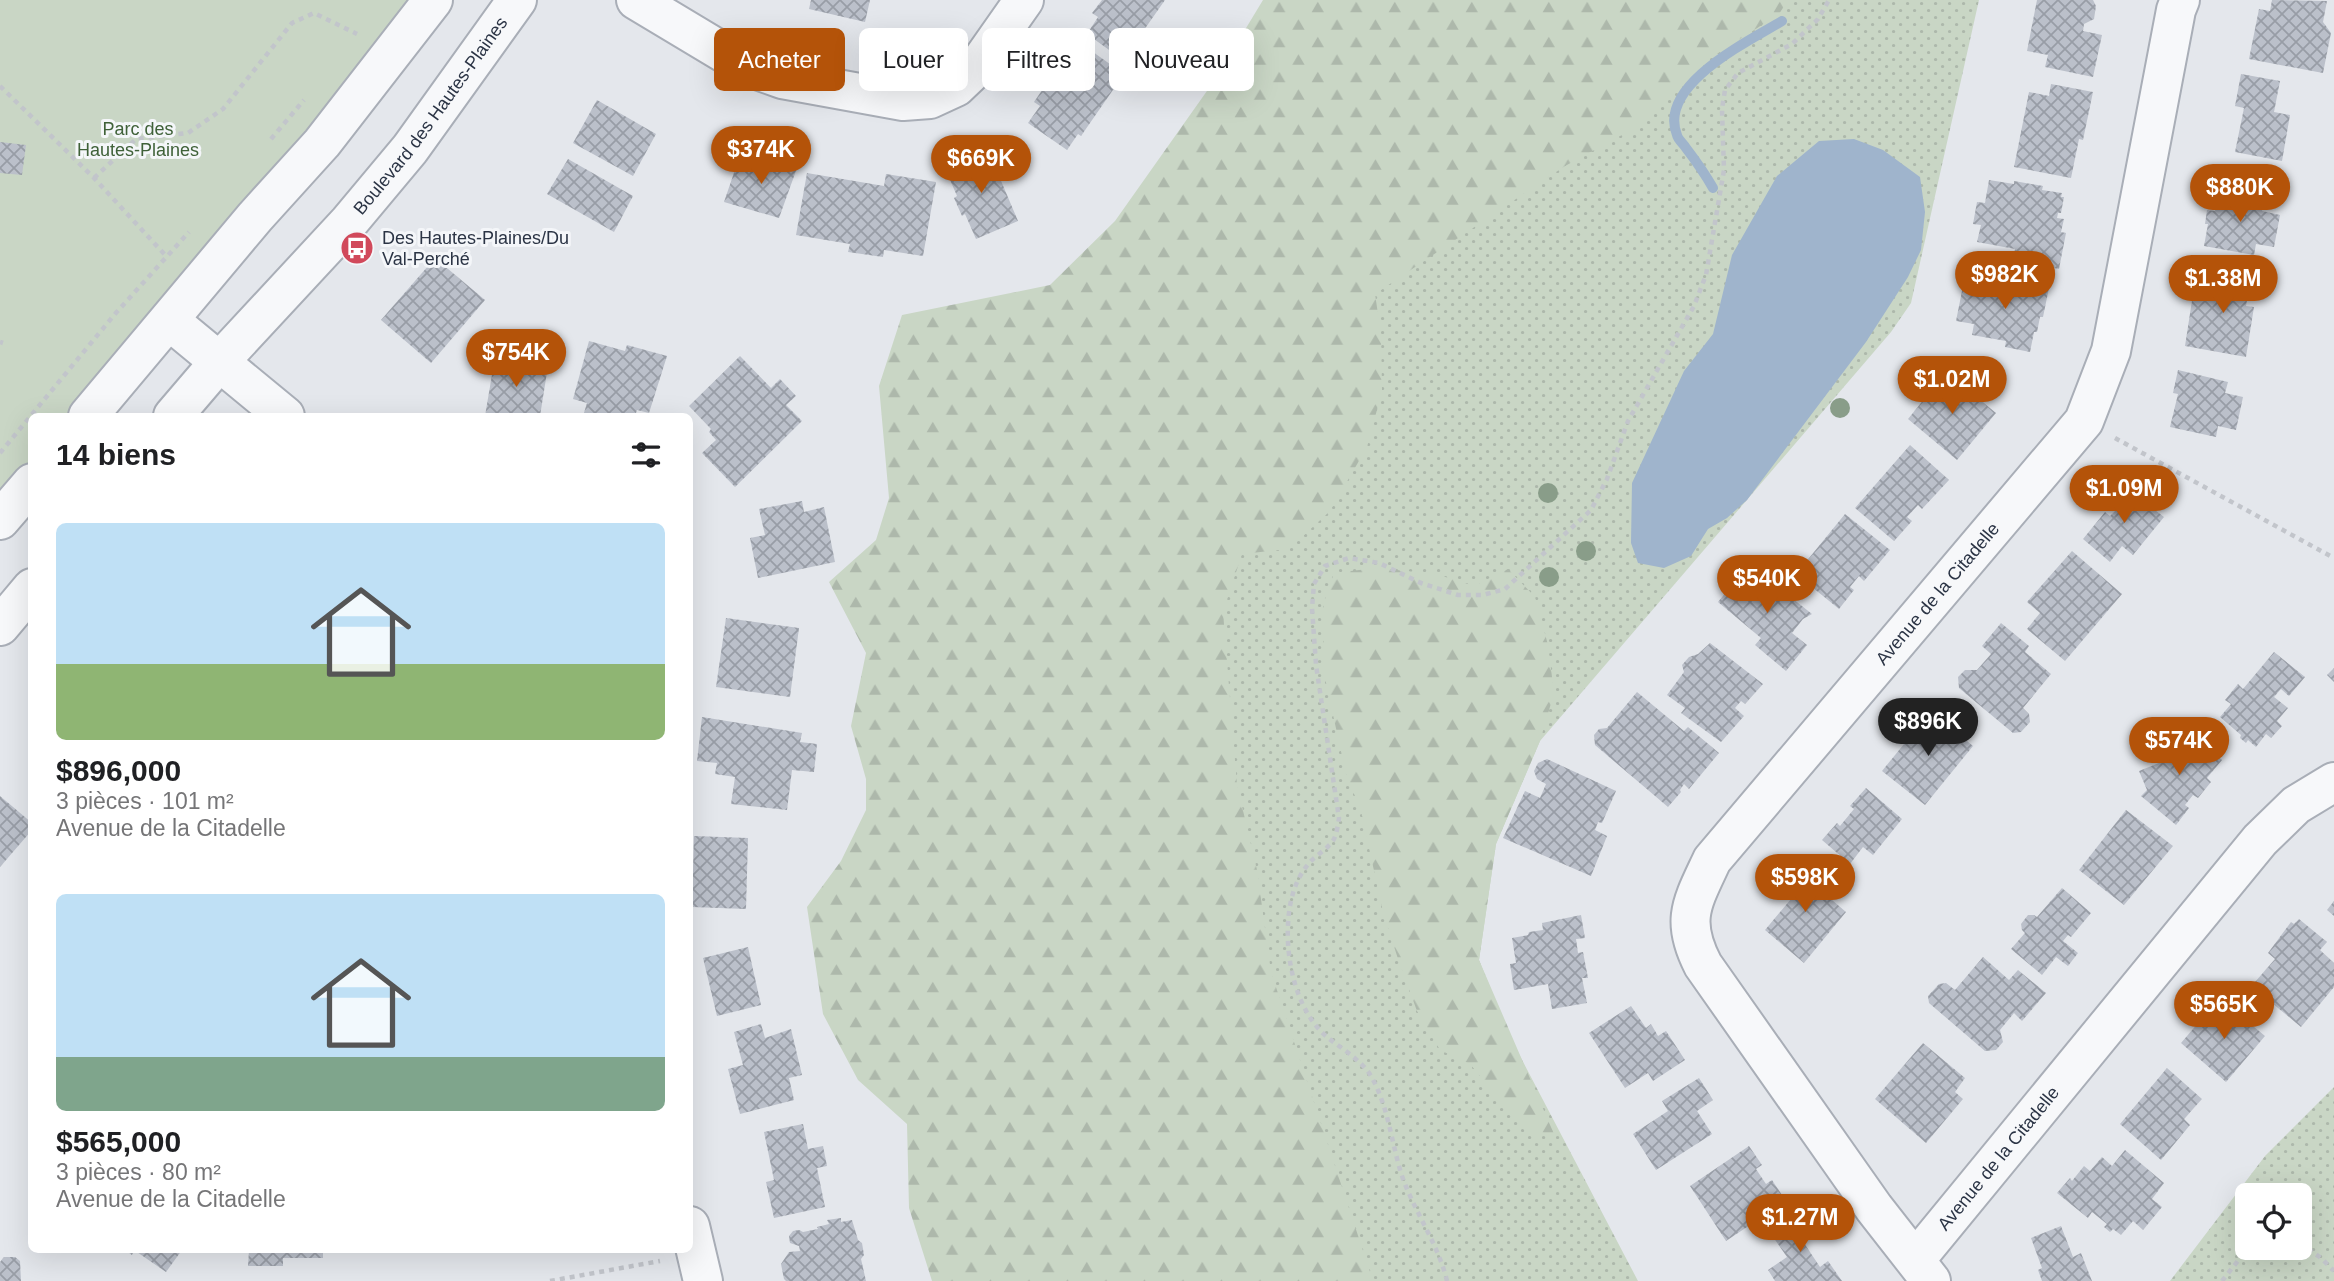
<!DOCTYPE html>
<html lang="fr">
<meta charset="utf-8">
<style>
:root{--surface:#fff;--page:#f6f6f6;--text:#202124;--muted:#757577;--accent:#b45309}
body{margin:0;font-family:Arial,sans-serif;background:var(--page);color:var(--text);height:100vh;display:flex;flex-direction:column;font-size:26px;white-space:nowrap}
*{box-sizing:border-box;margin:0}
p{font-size:23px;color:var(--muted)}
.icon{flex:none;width:38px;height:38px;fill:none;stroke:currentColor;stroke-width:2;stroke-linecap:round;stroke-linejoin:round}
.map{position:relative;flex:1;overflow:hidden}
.details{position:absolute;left:28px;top:413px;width:665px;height:840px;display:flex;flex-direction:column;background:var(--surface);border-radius:10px;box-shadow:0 7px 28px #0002}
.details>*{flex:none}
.banner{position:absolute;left:714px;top:28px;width:665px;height:63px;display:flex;gap:14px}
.controls{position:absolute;left:2235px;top:1183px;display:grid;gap:14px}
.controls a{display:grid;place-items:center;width:77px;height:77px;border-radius:10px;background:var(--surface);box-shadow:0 7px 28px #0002;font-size:35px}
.price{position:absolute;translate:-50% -60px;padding:0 16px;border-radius:24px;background:var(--accent);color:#fff;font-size:23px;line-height:46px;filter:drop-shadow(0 2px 4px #0008)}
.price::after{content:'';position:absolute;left:50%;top:42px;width:21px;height:16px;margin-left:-10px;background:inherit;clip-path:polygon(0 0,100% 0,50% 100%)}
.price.current{background:#222;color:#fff}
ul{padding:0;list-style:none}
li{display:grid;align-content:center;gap:14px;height:371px;padding:0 28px}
li span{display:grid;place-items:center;height:217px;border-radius:10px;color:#555}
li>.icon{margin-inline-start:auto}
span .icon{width:126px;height:126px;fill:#fffc;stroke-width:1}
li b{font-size:30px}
h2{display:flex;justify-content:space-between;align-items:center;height:84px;padding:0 28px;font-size:30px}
.pill{padding:0 24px;border-radius:10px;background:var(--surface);box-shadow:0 7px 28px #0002;font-size:24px;line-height:63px}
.pill.current{background:var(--accent);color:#fff}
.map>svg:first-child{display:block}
.grass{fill:url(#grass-dots);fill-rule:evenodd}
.forest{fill:url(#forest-firs)}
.park{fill:#c9d6c5}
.water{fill:#9fb4cc}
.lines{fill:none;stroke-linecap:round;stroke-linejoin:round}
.stream{stroke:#9fb4cc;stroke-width:10}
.building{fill:url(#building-cross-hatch)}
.minor-casing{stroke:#a9aeb7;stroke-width:42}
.path{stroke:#c2c5cb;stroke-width:4.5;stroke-dasharray:5 5;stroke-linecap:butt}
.minor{stroke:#f7f8fa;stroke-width:38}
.tree{fill:#899d89}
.labels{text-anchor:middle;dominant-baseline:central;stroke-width:6;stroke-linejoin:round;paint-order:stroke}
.street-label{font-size:18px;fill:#2b3445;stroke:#f4f6f9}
.park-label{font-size:18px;fill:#3f6138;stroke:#f4f6f9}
.poi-label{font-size:18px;fill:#2b3445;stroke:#f4f6f9;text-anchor:start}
</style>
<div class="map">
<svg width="2334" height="1281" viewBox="0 0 2334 1281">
<defs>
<pattern id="grass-dots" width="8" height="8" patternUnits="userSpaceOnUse" patternTransform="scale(1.75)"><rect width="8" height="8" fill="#c9d6c5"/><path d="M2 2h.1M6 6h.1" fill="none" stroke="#adb8ab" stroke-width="1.8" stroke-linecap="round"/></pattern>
<pattern id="forest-firs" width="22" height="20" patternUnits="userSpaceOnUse" patternTransform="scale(1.75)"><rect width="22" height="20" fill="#c9d6c5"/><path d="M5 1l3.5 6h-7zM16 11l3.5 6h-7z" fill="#adb8ab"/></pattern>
<pattern id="building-cross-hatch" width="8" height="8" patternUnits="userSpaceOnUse" patternTransform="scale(1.75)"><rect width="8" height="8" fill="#bbc0ca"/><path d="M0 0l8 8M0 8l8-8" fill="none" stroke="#989da6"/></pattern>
</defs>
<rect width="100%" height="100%" fill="#e4e7ec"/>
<!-- grass -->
<g class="grass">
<path d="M1283,0H1979L1911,303L1891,332L1540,741L1496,844L1479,960L1511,1039L1638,1281H944L1027,314L1120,237Z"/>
<path d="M2334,1087V1281H2170L2265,1156ZM2247,1195H2300V1248H2247Z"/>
</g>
<!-- forest -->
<g class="forest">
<path d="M1263,0H1788L1779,14L1698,66L1642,124L1565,166L1375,294L1381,334L1382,391L1367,447L1330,511L1289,549L1242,554L1223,612L1237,785L1257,870L1271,972L1373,1281H932L909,1208L907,1124L858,1080L823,1014L807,907L841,861L866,810V779L851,726L866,653L829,582L876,540L889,498L879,386L902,315L1050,285L1115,221L1214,81Z"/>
<path d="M1376,568L1436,574L1474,586L1508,569L1535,597L1548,645L1554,693L1540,741L1496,844L1479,960L1554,1134L1525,1131L1470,1064L1440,1050L1417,1011L1399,962L1383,912L1361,811L1346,774L1323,669V605L1334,573Z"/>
</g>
<!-- park -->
<path class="park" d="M0,0H433L88,416H32L31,483L0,520Z"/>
<!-- water -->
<path class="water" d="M1854,139L1883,150L1920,177L1925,212L1921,250L1908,277L1866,342L1747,500L1727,518L1708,529L1691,556L1664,568L1638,563L1631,543L1632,483L1684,371L1713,334L1732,255L1777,176L1819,141Z"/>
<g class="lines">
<!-- stream -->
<path class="stream" d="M1713,188C1705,174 1696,161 1686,148C1684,144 1678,140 1677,135C1657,85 1749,41 1782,21"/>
</g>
<!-- building -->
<g class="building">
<path d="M811,0H870L865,22L809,9Z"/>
<path d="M1102,0H1165L1123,60L1087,34L1098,17L1092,13Z"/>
<path d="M2037,0H2093L2096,6L2094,19L2084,24L2083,31L2102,35L2093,77L2045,67L2048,55L2027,51Z"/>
<path d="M2272,0L2327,1L2323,22L2331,33L2323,73L2249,59L2259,9L2270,11Z"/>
<path d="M1076,40L1124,74L1081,136L1078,134L1067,150L1028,123L1040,106L1034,102Z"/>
<path d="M2241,74L2280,81L2274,112L2290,115L2282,161L2235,152L2244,108L2235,106Z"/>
<path d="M2051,84L2093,92L2083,140L2079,139L2071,178L2014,167L2029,92L2049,96Z"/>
<path d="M597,100L656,134L633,176L573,143Z"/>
<path d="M0,142L26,145L22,175L0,173Z"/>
<path d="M988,150L1018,221L976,239L965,214L962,216L954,198L957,196L945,168Z"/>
<path d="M758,154L797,168L779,218L724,202L738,161L753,167Z"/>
<path d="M568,159L633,196L614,232L547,194Z"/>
<path d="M807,173L884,186L886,174L936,182L923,256L884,250L883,257L848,252L850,244L796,235Z"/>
<path d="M1989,180L2014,184V181L2043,186L2042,190L2062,193L2061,197H2064L2061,213H2058L2057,218L2064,219L2061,232L2066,233L2059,269L2013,260L2015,249L1977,242L1981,225L1973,224L1977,202L1985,203Z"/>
<path d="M2219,191L2264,200L2262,211L2280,215L2274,247L2256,244L2254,255L2204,246L2208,224H2205L2207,210L2215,211Z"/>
<path d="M435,258L485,300L431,363L381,320Z"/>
<path d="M2217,266L2252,273L2246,306L2254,307L2246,357L2185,346L2193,294L2210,297Z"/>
<path d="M2014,276L2050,283L2043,317H2040L2037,332H2034L2030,352L2005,347L2006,341L1972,335L1974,324L1956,321L1964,281L2011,289Z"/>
<path d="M589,341L625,351L627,345L667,356L649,413L637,410L635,416H583L587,403L573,399Z"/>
<path d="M740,356L771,388L780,379L796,396L786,405L802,421L735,487L702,453L716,440L709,432L711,429L689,406Z"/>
<path d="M495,357L548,366L540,416H485Z"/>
<path d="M2178,370L2228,382L2225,393L2243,397L2236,430L2218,426L2216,437L2170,427L2178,394L2173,393Z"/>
<path d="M1946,372L1996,413L1957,460L1908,419Z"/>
<path d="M1910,445L1949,480L1922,509L1918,505L1907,517L1912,521L1894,541L1855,508Z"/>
<path d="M2117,487H2126L2134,494L2136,491L2144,497L2142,500L2164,517L2133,555L2122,546L2110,562L2083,539L2105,512L2110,516L2117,509L2111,504L2110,495Z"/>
<path d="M802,501L804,512L824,507L835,562L758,578L750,538L765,535L759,509Z"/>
<path d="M1845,514L1890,550L1864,581L1859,576L1850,587L1854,590L1839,609L1796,574Z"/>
<path d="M2072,551L2122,594L2065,661L2027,629L2040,613L2027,602Z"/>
<path d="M1749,564L1812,614L1803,619L1792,633L1807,645L1786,671L1755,645L1761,638L1718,602Z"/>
<path d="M726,618L799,628L790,697L716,687Z"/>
<path d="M2001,623L2029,646L2025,652L2051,674L2023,708L2029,714L2030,722L2021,732L2013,733L1959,688L1958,677L1965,670H1977L1991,654L1982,646Z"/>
<path d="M1710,643L1763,684L1745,704L1741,701L1735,708L1744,716L1721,742L1681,713L1685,708L1667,695L1684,672L1682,665L1689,657L1698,654Z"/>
<path d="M2274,652L2305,677L2289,696L2281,689L2274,697L2288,708L2277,721L2282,726L2271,738L2266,734L2256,747L2248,740L2246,743L2240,738L2241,735L2220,717L2231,704L2225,700L2238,684L2243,689Z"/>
<path d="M2334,668V682L2327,675Z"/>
<path d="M1637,692L1684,731L1688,727L1719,753L1689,789L1684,784L1680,790L1681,792L1668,807L1595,745L1594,735L1599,729L1607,728Z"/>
<path d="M1931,711L1973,746L1925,805L1882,771Z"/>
<path d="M702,717L802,733L800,742L817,744L814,772L792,770L787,810L731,804L735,777L715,774L717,763L697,761Z"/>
<path d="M2188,731L2222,760L2207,778L2211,782L2198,798L2193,795L2185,805L2189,808L2176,825L2141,796L2147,790L2139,771L2164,761Z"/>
<path d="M1547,759L1616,791L1602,823L1598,822L1595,830L1607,836L1591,876L1503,838L1525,791L1540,798L1546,784L1537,779L1534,771L1538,763Z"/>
<path d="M1866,788L1902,819L1873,855L1863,847L1850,864L1822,840L1837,823L1840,826L1854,809L1850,806Z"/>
<path d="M0,796L32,823V830L0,867Z"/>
<path d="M2126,810L2173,846L2124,905L2079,870Z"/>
<path d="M694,836L748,838L746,909L692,907Z"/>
<path d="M1802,863L1830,887L1825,894L1846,912L1804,963L1765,930L1791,899L1780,890Z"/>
<path d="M2062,888L2091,913L2071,937L2068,935L2063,941L2078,953L2068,966L2056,957L2042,975L2011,949L2025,933L2022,930L2021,924L2028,915H2034L2037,917Z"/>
<path d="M2334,901V916L2327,910Z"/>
<path d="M1581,915L1585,938L1576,939L1578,953L1583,952L1588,978H1582L1587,1003L1552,1009L1548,984L1514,990L1510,964L1516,963L1512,938L1528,935L1529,932L1543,930L1542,923Z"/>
<path d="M2299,919L2327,942L2320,950L2334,963V987L2301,1027L2255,989V982L2275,959L2268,953L2291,922L2294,924Z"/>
<path d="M748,947L761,1005L717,1016L703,958Z"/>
<path d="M1983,957L2009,980L2018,970L2046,993L2022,1021L2014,1013L2000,1030L2003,1042L1996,1050L1985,1051L1929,1003L1928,996L1939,984L1946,983L1955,990Z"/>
<path d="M2224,1002L2265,1036L2226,1082L2181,1043L2199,1022L2204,1026Z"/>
<path d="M1631,1006L1646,1028L1651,1024L1658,1036L1666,1031L1685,1060L1653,1081L1648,1073L1625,1088L1589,1033Z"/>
<path d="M761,1024L765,1038L791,1029L802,1075L789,1078L794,1100L740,1114L728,1069L743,1065L734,1032Z"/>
<path d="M1923,1043L1965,1078L1955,1092L1963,1099L1926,1143L1875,1099Z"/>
<path d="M2167,1068L2202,1099L2184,1119L2190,1125L2161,1160L2120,1124Z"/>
<path d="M1699,1078L1713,1100L1697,1111L1712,1134L1656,1170L1633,1134L1668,1111L1662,1101Z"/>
<path d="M803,1124L808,1149L823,1146L827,1166L817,1168L825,1207L774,1218L766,1182L774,1180L764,1132Z"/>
<path d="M1749,1146L1762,1165L1756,1169L1766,1184L1772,1180L1786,1201L1726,1241L1690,1186Z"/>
<path d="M2125,1150L2164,1183L2152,1199L2162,1207L2143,1230L2133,1221L2121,1235L2113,1229L2110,1232L2104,1227L2107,1224L2092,1212L2088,1218L2057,1193L2070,1178L2072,1181L2084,1166L2090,1171L2102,1157L2112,1166Z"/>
<path d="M1804,1211L1820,1232L1804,1243L1820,1267L1828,1261L1842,1281H1775L1768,1270L1787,1257L1771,1234Z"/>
<path d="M841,1218V1222L852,1220L858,1240L862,1243L864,1255L861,1259L866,1281H786L784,1279L781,1264L789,1252L800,1251L799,1246L790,1243L789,1236L793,1231L799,1230L803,1232L818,1229L817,1227L829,1224L827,1220Z"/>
<path d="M2061,1226L2073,1257L2081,1253L2092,1281H2042L2038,1270L2042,1268L2031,1238Z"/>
<path d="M125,1250H182L166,1272L134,1250L132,1255Z"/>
<path d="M249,1250H323V1258H283V1266H248Z"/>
<path d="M4,1257H15L20,1261L21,1281H0V1262Z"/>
</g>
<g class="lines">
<defs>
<g id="minor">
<path d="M636,0L746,66L782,79L903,101L930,99L956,87L977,67L1024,0"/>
<path d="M170,321L285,416"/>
<path d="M88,416L255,217L322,143L433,0"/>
<path id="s1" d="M173,416L220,361L349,222L410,149L517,0"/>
<path d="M0,520L32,483"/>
<path d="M0,626L32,588"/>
<path d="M690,1226L703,1281"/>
<path id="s2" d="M1916,1259L2260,840L2296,805L2334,782"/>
<path id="s3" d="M1931,1281L1874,1208L1703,965C1680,920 1692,903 1712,860L2084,421L2111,351L2176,10L2180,0"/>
</g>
</defs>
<!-- minor casing -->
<use href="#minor" class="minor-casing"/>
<!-- path -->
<g class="path">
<path d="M0,86L94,178L167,257"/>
<path d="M271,139L304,100"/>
<path d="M94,178L136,139L188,133L223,109L292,23L314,13L357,34"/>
<path d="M0,342L3,343"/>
<path d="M2115,438L2334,558"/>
<path d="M0,453L115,314L189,232"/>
<path d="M2300,1243L2321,1258L2334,1271"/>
<path d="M550,1281L660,1261"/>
<path d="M1447,1281C1438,1243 1413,1210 1401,1173C1391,1140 1388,1106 1371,1076C1361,1060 1342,1049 1327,1037C1297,1012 1286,962 1288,925C1289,901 1295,878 1311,861C1318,854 1330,847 1334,839C1337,833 1338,824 1339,818L1316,665L1312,608L1314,584L1325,566L1349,558L1379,563L1421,583L1458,595H1483L1505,589L1591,510L1607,479L1628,421L1694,306L1706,275L1724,170L1722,109L1725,90L1738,73L1792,44L1818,19L1829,0"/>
<path d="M2222,1281L2248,1248"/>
</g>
<!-- minor -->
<use href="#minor" class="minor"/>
</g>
<!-- trees -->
<g class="tree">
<circle cx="1840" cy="408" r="10"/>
<circle cx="1548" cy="493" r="10"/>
<circle cx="1586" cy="551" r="10"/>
<circle cx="1549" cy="577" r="10"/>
</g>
<!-- icons -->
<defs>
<symbol id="bus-disc" viewBox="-11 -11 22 22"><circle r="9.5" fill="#d1495b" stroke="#f4f6f9"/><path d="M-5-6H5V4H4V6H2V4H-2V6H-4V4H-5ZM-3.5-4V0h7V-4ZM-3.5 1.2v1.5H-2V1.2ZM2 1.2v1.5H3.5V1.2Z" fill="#fff"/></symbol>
</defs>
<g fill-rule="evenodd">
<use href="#bus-disc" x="338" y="229" width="38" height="38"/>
</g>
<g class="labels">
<!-- street labels -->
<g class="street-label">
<text stroke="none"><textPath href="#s1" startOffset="396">Boulevard des Hautes-Plaines</textPath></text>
<text stroke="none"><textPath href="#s3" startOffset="850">Avenue de la Citadelle</textPath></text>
<text stroke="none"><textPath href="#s2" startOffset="130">Avenue de la Citadelle</textPath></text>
</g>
<!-- park labels -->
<g class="park-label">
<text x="138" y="129">Parc des<tspan x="138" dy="21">Hautes-Plaines</tspan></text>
</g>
<!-- poi labels -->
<g class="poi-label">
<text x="382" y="238">Des Hautes-Plaines/Du<tspan x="382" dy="21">Val-Perché</tspan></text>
</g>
</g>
</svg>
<div class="controls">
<a><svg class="icon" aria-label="locate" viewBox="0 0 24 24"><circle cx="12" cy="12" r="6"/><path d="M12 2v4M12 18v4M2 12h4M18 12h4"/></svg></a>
</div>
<b class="price" style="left:761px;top:186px">$374K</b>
<b class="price" style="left:981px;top:195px">$669K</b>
<b class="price" style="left:2240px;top:224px">$880K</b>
<b class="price" style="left:2005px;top:311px">$982K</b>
<b class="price" style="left:2223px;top:315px">$1.38M</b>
<b class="price" style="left:516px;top:389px">$754K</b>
<b class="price" style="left:1952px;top:416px">$1.02M</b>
<b class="price" style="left:2124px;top:525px">$1.09M</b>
<b class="price" style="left:1767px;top:615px">$540K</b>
<b class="price current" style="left:1928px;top:758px">$896K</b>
<b class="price" style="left:2179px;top:777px">$574K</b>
<b class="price" style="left:1805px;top:914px">$598K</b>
<b class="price" style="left:2224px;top:1041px">$565K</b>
<b class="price" style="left:1800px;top:1254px">$1.27M</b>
<div class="banner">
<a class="pill current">Acheter</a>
<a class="pill">Louer</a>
<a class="pill">Filtres</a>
<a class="pill">Nouveau</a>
</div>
<section class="details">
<h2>14 biens<svg class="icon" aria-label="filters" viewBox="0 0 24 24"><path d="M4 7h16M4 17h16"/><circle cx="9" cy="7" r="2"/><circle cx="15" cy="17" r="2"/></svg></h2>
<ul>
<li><span style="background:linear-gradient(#bfe0f5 65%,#8fb573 0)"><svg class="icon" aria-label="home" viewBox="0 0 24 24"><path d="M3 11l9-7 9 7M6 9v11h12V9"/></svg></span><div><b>$896,000</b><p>3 pièces · 101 m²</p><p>Avenue de la Citadelle</p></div></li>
<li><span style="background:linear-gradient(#bfe0f5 75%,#7fa58c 0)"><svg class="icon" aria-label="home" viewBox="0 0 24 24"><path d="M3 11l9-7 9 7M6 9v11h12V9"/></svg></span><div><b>$565,000</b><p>3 pièces · 80 m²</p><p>Avenue de la Citadelle</p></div></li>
</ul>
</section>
</div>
